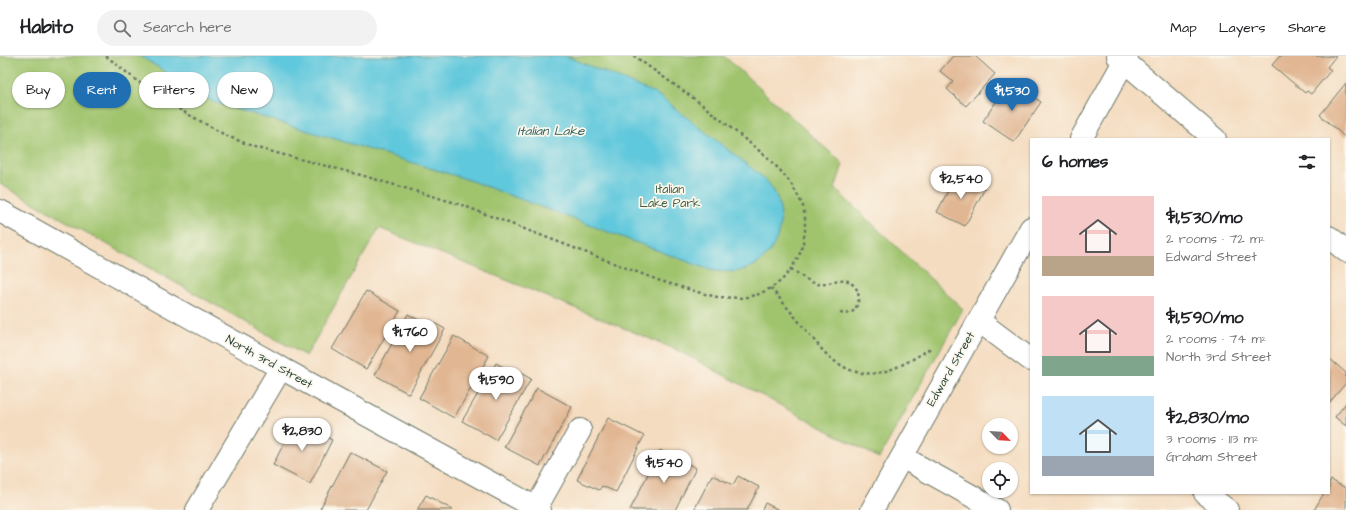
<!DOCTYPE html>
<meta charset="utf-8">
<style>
:root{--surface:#fff;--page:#f2f2f2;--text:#202124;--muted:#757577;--line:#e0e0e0;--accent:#1f6fb2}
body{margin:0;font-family:"Architects Daughter",sans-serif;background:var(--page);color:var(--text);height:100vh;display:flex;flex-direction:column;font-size:15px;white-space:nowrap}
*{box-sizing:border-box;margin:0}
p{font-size:13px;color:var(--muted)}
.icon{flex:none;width:22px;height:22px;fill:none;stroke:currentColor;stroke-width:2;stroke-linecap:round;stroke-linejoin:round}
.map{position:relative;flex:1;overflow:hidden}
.drawer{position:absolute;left:1030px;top:82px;width:300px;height:356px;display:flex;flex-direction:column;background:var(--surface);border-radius:0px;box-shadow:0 1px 3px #0004}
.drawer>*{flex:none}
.banner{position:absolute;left:12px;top:16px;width:380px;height:36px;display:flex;gap:8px}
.needle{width:26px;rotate:115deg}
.tools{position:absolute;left:982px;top:362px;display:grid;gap:8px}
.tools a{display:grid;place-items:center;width:36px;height:36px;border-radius:50%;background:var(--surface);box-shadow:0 1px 3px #0004;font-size:20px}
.price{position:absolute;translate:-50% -34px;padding:0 9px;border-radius:14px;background:#fff;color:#222;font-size:13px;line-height:26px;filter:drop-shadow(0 1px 2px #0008)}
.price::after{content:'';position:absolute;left:50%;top:24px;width:12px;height:9px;margin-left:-6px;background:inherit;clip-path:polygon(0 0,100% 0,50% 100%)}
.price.selected{background:var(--accent);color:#fff}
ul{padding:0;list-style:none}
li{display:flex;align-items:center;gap:12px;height:100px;padding:0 12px}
li span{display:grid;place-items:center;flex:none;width:112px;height:80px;border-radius:0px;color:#555}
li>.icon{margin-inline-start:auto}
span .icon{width:48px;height:48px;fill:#fffc;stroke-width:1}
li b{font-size:17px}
h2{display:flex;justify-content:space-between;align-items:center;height:48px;padding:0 12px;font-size:17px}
.chip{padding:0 14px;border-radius:18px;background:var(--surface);box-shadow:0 1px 3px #0004;font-size:14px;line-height:36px}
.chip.selected{background:var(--accent);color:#fff}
header{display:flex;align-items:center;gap:24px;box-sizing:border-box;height:56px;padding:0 20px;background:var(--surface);border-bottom:1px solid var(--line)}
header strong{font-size:19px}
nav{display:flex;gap:22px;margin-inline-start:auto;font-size:14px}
.search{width:280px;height:36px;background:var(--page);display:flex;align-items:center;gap:10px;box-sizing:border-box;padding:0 14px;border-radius:22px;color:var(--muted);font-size:15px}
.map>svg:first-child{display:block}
.green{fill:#a0c46e;stroke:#608051}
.water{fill:#60c8dc;stroke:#408288}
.building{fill:#e1b692}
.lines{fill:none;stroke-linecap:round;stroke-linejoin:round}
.minor-casing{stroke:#6a7565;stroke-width:24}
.path{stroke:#6a7565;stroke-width:2.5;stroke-dasharray:3 3;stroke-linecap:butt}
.minor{stroke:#fff;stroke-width:22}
.labels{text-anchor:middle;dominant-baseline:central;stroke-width:3.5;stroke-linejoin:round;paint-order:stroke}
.park-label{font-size:12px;fill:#3f5f42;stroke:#fbf7ec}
.street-label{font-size:12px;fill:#1f3d34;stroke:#fbf7ec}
.water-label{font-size:13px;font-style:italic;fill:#2f605e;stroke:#fbf7ec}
</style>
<header>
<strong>Habito</strong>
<div class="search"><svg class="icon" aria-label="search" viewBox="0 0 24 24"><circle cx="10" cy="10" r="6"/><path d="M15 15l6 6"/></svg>Search here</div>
<nav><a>Map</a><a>Layers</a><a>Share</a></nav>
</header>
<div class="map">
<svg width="1346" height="454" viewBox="0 0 1346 454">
<rect width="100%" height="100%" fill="#fbf7ec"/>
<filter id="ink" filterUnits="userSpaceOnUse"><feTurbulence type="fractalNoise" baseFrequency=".025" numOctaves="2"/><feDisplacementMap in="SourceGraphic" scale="8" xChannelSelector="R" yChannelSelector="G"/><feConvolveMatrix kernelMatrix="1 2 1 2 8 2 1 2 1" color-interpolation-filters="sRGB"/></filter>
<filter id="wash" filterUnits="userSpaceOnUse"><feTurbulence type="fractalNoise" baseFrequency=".012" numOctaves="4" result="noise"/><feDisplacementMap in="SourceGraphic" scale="16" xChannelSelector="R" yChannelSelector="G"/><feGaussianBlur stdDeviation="0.9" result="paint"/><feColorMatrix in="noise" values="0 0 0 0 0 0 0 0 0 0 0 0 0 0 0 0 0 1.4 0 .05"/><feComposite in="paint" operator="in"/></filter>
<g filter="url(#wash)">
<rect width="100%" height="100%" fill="#f4dcc0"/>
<!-- green -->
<path class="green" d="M0,0H724L843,108L835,133L963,253L879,402L675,293L379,172L306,300L0,128Z"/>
<!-- water -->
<path class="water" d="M140,0H566L652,36L661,41L759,118C764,122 769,127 772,132C788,155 781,194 755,209C741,217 726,217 710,214L466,123L213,46Z"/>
<g id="blocks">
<!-- building -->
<g class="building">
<path d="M953,0H975L995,18L966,50L947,33L953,26L940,15Z"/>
<path d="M1280,0H1336L1327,11L1331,14L1311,38L1307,35L1305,37L1272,9Z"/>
<path d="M1010,25L1041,46L1014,86L983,65Z"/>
<path d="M1346,27V82L1320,59Z"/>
<path d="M957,118L985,132L965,170L937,156Z"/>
<path d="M366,235L400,255L366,313L332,293Z"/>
<path d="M408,258L426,268L429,264L445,273L409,338L375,319Z"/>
<path d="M454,280L489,300L454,362L419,342Z"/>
<path d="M1329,302L1346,317V327L1329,347Z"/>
<path d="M496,307L511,315L512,312L531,323L496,384L462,365Z"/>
<path d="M537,332L572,351L540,410L504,391Z"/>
<path d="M1346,347V370L1335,361Z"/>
<path d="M608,362L644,380L616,436L602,430L599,434L577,424Z"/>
<path d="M295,365L332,384L310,428L273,409Z"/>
<path d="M660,394L696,412L675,454H630Z"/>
<path d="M350,396L387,415L366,454H322L320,453Z"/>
<path d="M712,419L733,429L738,420L759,431L747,454H694Z"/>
<path d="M1331,424L1346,432V454H1314L1324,437H1329V427Z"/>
<path d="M426,439L453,454H417Z"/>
<path d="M765,447L779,454H762Z"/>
</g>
</g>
</g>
<g filter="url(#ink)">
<use href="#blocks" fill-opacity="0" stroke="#6a7565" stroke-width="1"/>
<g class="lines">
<defs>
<g id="minor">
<path d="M1118,0L1215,83"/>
<path d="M1081,83L1127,0"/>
<path d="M0,155L281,312L540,454"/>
<path d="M1329,181L1346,195"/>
<path d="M979,265L1031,304"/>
<path d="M902,401L997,454"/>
<path d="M1205,437L1227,454"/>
<path d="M197,454L281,312"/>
<path d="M535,454L580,374"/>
<path d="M872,454L1031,172"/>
</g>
</defs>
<!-- minor casing -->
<use href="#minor" class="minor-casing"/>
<!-- path -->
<g class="path">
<path d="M106,0L159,42L227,80L257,92L361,119L459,148L658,224L701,237L717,241L743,242L759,238L771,232L782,224L791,213L799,200L803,187L805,175V162L803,150L797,138L790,126L779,113L762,97L700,47L634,0"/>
<path d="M791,213C799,218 808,226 818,228C831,231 842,215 855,231C861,237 859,251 852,256C848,258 844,258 840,257"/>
<path d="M771,232L824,296C862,333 893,316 931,292"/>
</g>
<!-- minor -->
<use href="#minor" class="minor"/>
</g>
</g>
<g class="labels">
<!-- park labels -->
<g class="park-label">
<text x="670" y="133">Italian<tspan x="670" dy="14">Lake Park</tspan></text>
</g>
<!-- street labels -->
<g class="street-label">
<text transform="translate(269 306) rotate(29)">North 3rd Street</text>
<text transform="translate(951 313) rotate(-60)">Edward Street</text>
</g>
<!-- water labels -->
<g class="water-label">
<text x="551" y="75">Italian Lake</text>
</g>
</g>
</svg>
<div class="tools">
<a><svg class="needle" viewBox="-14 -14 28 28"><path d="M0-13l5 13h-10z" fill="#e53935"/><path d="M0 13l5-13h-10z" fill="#757577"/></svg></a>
<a><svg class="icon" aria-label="locate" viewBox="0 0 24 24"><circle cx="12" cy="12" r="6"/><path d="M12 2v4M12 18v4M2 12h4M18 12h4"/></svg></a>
</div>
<b class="price selected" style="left:1012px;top:56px">$1,530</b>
<b class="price" style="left:961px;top:144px">$2,540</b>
<b class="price" style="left:410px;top:297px">$1,760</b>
<b class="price" style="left:496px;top:345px">$1,590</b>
<b class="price" style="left:302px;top:396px">$2,830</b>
<b class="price" style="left:664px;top:428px">$1,540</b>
<div class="banner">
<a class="chip">Buy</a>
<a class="chip selected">Rent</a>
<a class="chip">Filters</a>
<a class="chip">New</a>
</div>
<section class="drawer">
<h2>6 homes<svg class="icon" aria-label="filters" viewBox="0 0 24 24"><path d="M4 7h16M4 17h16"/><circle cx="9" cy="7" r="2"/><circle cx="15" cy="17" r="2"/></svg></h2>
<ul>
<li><span style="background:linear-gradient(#f6c9c9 75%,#b9a48a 0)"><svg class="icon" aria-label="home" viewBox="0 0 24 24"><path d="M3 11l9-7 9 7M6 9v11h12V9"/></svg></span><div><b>$1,530/mo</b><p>2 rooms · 72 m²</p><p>Edward Street</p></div></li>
<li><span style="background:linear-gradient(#f6c9c9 75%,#7fa58c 0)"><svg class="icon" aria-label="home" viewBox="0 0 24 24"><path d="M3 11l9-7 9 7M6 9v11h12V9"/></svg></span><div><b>$1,590/mo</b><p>2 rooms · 74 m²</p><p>North 3rd Street</p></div></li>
<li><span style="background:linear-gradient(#bfe0f5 75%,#9aa5b1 0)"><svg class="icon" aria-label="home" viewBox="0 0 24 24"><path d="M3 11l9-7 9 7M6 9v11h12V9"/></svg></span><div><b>$2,830/mo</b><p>3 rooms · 113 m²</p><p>Graham Street</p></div></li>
</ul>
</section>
</div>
